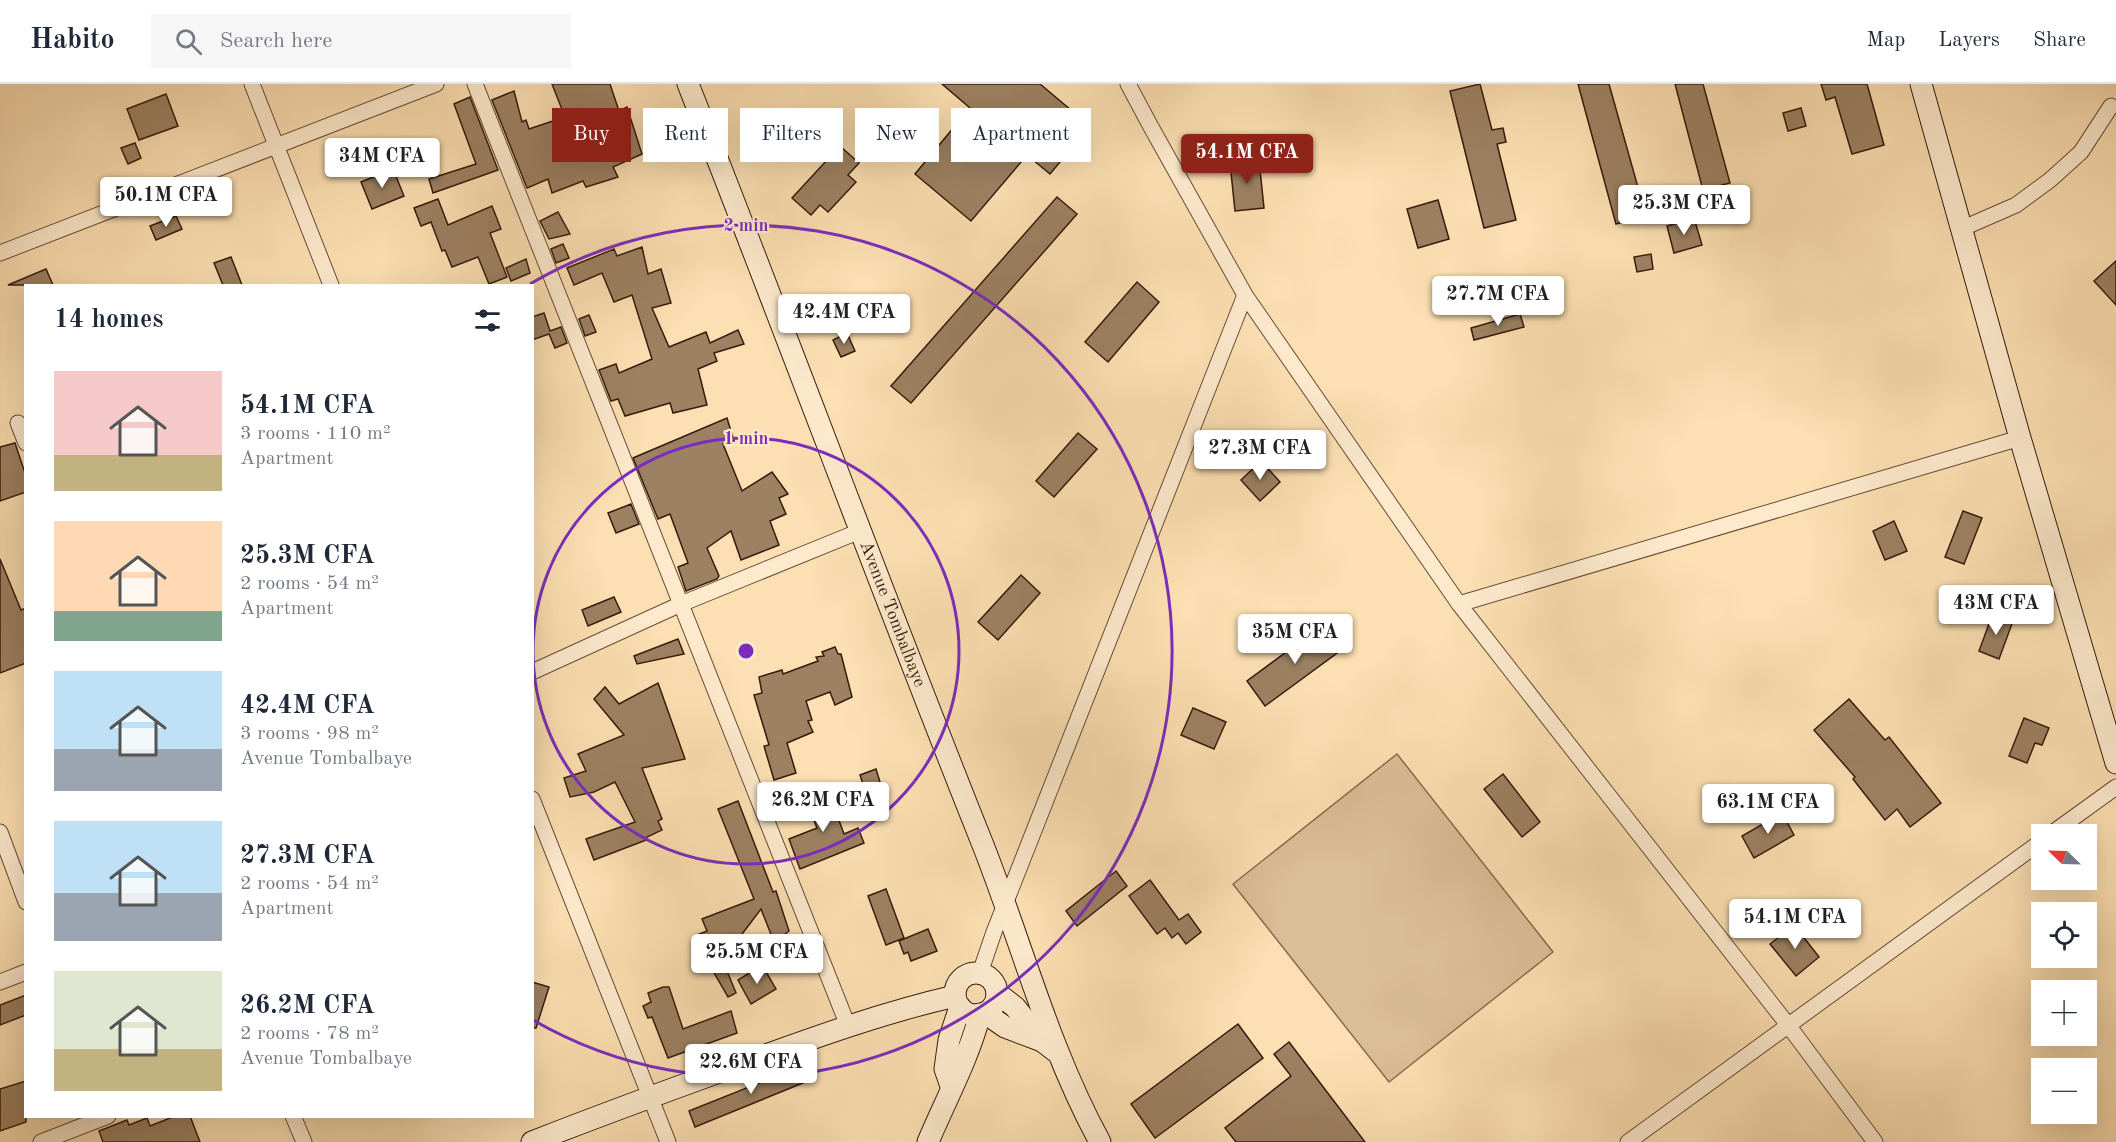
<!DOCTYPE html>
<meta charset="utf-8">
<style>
:root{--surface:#fff;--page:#f6f6f7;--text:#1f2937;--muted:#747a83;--line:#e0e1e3;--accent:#8f2418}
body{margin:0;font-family:"Old Standard TT",serif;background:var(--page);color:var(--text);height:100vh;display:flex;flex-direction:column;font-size:22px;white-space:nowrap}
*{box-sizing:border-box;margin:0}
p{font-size:20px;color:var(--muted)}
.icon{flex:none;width:33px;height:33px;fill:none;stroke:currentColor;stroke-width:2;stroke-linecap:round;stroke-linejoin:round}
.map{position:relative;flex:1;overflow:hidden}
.sheet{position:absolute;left:24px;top:200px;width:510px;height:834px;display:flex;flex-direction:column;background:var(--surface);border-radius:0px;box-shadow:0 6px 24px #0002}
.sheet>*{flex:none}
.hud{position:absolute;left:552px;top:24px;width:570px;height:54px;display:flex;gap:12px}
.needle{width:39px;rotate:293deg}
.buttons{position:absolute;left:2031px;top:740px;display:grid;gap:12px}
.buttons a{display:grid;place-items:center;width:66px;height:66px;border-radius:0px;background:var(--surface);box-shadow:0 6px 24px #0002;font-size:30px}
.price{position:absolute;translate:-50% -51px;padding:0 14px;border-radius:6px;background:#fff;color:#222;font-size:20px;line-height:39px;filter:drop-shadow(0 2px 3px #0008)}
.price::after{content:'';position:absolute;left:50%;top:36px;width:18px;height:14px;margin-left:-9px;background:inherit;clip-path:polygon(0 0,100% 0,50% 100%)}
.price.selected{background:var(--accent);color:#fff}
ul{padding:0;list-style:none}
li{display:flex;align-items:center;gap:18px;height:150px;padding:0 30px}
li span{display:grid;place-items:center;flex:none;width:168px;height:120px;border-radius:0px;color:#555}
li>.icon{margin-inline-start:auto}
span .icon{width:72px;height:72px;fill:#fffc;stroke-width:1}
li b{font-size:26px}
h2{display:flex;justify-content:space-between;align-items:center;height:72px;padding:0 30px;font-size:26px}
.tag{padding:0 21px;border-radius:0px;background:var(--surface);box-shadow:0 6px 24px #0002;font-size:21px;line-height:54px}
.tag.selected{background:var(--accent);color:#fff}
header{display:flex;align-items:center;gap:36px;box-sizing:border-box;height:84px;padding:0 30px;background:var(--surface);border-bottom:2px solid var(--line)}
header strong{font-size:28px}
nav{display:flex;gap:33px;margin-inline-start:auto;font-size:21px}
.search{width:420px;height:54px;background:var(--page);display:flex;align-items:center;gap:15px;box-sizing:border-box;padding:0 21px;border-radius:0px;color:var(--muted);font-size:22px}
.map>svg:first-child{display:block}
.green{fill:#dabe96;stroke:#886c51;stroke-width:1.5}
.building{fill:#9c8162;stroke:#351b0c;stroke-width:1.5}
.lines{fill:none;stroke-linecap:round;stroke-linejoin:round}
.street-casing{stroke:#674c36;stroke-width:17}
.secondary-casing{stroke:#351b0c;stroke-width:23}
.street{stroke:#fdeacd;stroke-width:15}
.secondary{stroke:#fdeacd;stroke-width:21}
.ring{fill:none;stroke:#7b2cbf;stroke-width:3}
.labels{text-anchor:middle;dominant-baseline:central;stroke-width:4.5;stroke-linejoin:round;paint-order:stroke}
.street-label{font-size:18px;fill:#351b0c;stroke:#fdeacd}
.centre{fill:#7b2cbf;stroke:#fdeacd;stroke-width:3}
.ring-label{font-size:18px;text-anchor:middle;font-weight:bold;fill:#7b2cbf;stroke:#fdeacd;stroke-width:4.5;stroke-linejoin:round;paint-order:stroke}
</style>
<header>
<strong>Habito</strong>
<div class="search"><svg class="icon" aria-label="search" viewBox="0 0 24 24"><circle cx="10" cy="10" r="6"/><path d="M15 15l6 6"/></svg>Search here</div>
<nav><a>Map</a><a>Layers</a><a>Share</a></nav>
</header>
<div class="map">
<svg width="2116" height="1058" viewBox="0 0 2116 1058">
<rect width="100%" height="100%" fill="#fcdfb2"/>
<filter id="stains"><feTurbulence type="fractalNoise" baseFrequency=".00333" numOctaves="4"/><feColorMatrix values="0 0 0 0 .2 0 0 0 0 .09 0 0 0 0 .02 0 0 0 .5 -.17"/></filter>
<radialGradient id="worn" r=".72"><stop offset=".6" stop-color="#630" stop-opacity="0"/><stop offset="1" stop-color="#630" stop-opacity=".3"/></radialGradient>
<!-- green -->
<path class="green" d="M1397,670L1553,868L1389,998L1233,800Z"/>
<!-- building -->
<g class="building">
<path d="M552,0H610L619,27L627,23L642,70L613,83L618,93L586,103L583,97L552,109L548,95L527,104L492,16L514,7L522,38L526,36L529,45L565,33Z"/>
<path d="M942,0H1040L1090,42L1050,90L1027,71L971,137L915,90L970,24Z"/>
<path d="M1480,0L1492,46L1503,44L1506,58L1497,60L1516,136L1484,144L1450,7Z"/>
<path d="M1578,0H1609L1646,132L1616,140Z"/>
<path d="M1675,0H1703L1730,99L1703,106Z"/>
<path d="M1821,0H1867L1884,61L1852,70L1835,13L1826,16Z"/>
<path d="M166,10L178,42L139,56L127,25Z"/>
<path d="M470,13L498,86L433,109L429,95L476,80L454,20Z"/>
<path d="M1801,24L1806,42L1788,47L1783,29Z"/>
<path d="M135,59L141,74L128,80L121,64Z"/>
<path d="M840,62L859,79L848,91L856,98L828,128L820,121L811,131L792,114Z"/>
<path d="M1259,76L1264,124L1235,127L1230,79Z"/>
<path d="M393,85L404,112L372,125L361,98Z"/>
<path d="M1057,113L1077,130L911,319L891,302Z"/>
<path d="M438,115L448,141L492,122L501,145L490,149L507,193L489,200L478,173L452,183L445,166L442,167L431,138L421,142L414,124Z"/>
<path d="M1438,116L1449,155L1418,164L1407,125Z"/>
<path d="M558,128L570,150L549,155L540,137Z"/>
<path d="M176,132L182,145L156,156L150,142Z"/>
<path d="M1694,134L1702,161L1674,169L1667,142Z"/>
<path d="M563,160L569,174L556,179L551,165Z"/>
<path d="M642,163L648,190L661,185L671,219L652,224L669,263L706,248L710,259L738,246L744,260L714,269L717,277L698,285L707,321L673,329L670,319L625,332L618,315L611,317L599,286L616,280L619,289L652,275L632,211L614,218L602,189L574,201L567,184L614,165L617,172Z"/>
<path d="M1651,170L1653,185L1637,188L1634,173Z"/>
<path d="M231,173L242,201H223L214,179Z"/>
<path d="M526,175L530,189L511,197L506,184Z"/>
<path d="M2116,177V221L2094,197Z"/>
<path d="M46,185L53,201H8Z"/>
<path d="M1137,198L1159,218L1108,278L1085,258Z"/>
<path d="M544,229L550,247L561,243L567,259L555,264L549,250L532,256V233Z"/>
<path d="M1520,230L1524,243L1474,256L1471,244Z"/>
<path d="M589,231L596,248L585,252L579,235Z"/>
<path d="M847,249L855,267L841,273L833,256Z"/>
<path d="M727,334L734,357L723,360L742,407L772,388L788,410L779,414L786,430L770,437L779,461L741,476L731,447L707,464L719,492L717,495L686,507L678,483L688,479L670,430L658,435L633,374Z"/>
<path d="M1078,349L1097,365L1054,413L1036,397Z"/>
<path d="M15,359L26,392V408L0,417V363Z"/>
<path d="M1261,377L1280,398L1260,417L1241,396Z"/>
<path d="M631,420L639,440L616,449L608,429Z"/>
<path d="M1963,427L1982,434L1964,480L1945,473Z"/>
<path d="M1894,437L1907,467L1885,476L1873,447Z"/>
<path d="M0,475L21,526L26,524V579L0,589Z"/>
<path d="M1021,491L1040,509L998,556L978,538Z"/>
<path d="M614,513L621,528L588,542L582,526Z"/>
<path d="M1993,529L2013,537L1999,575L1979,567Z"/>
<path d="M1315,544L1326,559L1339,549L1348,561L1265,622L1247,597L1305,554L1304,552Z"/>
<path d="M678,555L684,570L637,580L634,572Z"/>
<path d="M835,563L838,570H841L852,613L835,621L830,608L806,617L812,636L808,637L813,648L787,659L796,689L774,696L764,662L769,661L754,611L762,609L759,593L782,586L783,590L818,577L816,573L824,572L822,568Z"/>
<path d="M658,599L685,675L642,684L662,735L658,737L662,746L645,754L646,756L594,776L586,755L635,738L615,698L594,708L570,713L564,694L586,687L578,670L624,651L594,615L605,603L619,620Z"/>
<path d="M1849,615L1885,656L1889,653L1941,719L1910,743L1897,725L1885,736L1853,695L1855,693L1814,646Z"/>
<path d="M1193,624L1226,638L1214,665L1181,651Z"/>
<path d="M2024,634L2049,644L2042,661L2035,659L2027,679L2009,672Z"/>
<path d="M876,685L880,698L864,703L860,691Z"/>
<path d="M1503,690L1540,738L1522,753L1484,705Z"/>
<path d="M827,704L844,750L858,744L864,759L800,785L789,755L817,744L805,713Z"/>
<path d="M738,717L773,808L776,807L789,847L774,858L761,825L736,858L706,869L697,851L707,847L702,835L754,815L718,725Z"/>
<path d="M1782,729L1794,751L1754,774L1742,752Z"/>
<path d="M1116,787L1127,802L1077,842L1066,827Z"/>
<path d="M1150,796L1179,836L1188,830L1201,848L1186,860L1178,849L1172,854L1165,844L1157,850L1129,812Z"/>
<path d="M886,805L904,854L886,861L868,812Z"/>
<path d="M1794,841L1819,873L1796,892L1770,860Z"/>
<path d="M928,845L937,867L911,877L908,868L904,870L899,857Z"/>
<path d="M720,870L736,909L728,913L706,875Z"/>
<path d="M762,881L776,905L751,920L738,896Z"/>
<path d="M532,898L549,903L536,944H532Z"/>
<path d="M663,903H669L683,945L731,927L737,949L668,974L652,933L648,934L643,922L651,918L648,909Z"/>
<path d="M26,911V931L0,941V921Z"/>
<path d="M1238,940L1263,974L1155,1054L1131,1020Z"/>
<path d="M1289,958L1365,1058H1236L1225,1044L1291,992L1274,970Z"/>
<path d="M809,979L815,994L695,1043L689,1027Z"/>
<path d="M26,997V1038L0,1047V1005Z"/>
<path d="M175,1032H190L200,1058H103L99,1047L127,1036L129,1041L147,1034L150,1042Z"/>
</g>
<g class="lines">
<defs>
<g id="street">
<path d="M252,0L331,201"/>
<path d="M475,0L848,942"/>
<path d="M1128,0L1151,43L1245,211L1459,520L1788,941L1875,1058"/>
<path d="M1961,145L2016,121L2050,96L2081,68L2111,22"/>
<path d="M0,169L436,0"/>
<path d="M18,339L26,359"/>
<path d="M1459,520L2020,354"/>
<path d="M532,588L681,520L860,447"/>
<path d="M532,715L668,1058"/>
<path d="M0,748L26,818"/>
<path d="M2051,750L2116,703"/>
<path d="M980,889L994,848L1245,211"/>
<path d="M0,898L26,888"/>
<path d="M293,1032L304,1058"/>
<path d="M41,1058L108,1032"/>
<path d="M1628,1058L2042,757"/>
</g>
<g id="secondary">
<path id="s1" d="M688,0C788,253 882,509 983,761C1022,860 1049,965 1100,1058"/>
<path d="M1921,0L2020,354L2116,679"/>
<circle cx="976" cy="910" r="21"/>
<path d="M997,909L1015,923L1042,957L1055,967"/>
<path d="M985,929L1005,943L1042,957"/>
<path d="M951,1002L945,985L949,956L960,923"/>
<path d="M532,1058C606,1029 680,1002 755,975C821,951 886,928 955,912"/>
<path d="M928,1058C946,1015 968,976 980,930"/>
</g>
</defs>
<!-- street casing -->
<use href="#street" class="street-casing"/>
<!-- secondary casing -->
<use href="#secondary" class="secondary-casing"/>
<!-- street -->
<use href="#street" class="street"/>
<!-- secondary -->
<use href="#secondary" class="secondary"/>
</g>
<!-- distance rings -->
<g class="ring">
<circle cx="746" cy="567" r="213"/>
<path d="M530 200A426 426 0 1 1 533 936"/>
</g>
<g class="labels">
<!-- street labels -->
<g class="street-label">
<text stroke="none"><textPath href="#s1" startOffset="568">Avenue Tombalbaye</textPath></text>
</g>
</g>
<circle cx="746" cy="567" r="9" class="centre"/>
<g class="ring-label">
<text x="746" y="147">2 min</text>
<text x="746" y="360">1 min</text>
</g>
<rect width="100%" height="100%" filter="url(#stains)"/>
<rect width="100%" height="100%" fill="url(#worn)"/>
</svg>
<div class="buttons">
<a><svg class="needle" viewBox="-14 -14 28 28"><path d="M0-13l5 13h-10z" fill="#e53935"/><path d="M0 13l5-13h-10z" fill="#747a83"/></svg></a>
<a><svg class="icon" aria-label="locate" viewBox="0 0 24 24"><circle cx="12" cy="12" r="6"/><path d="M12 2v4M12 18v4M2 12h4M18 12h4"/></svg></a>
<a>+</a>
<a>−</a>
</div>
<b class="price selected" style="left:1247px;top:101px">54.1M CFA</b>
<b class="price" style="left:382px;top:105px">34M CFA</b>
<b class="price" style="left:166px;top:144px">50.1M CFA</b>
<b class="price" style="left:1684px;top:152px">25.3M CFA</b>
<b class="price" style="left:1498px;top:243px">27.7M CFA</b>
<b class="price" style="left:844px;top:261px">42.4M CFA</b>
<b class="price" style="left:1260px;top:397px">27.3M CFA</b>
<b class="price" style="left:1996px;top:552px">43M CFA</b>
<b class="price" style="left:1295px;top:581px">35M CFA</b>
<b class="price" style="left:823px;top:749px">26.2M CFA</b>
<b class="price" style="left:1768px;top:751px">63.1M CFA</b>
<b class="price" style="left:1795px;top:866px">54.1M CFA</b>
<b class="price" style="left:757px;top:901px">25.5M CFA</b>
<b class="price" style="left:751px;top:1011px">22.6M CFA</b>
<div class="hud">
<a class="tag selected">Buy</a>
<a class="tag">Rent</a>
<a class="tag">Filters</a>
<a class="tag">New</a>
<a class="tag">Apartment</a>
</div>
<section class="sheet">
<h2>14 homes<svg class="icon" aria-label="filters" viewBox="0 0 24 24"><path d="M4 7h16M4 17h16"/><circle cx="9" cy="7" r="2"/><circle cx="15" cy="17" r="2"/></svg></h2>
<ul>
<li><span style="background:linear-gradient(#f6c9c9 70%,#c2b280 0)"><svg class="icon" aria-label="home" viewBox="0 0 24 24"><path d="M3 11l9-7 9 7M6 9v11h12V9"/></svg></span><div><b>54.1M CFA</b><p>3 rooms · 110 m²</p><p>Apartment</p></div></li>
<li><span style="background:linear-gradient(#ffd9b3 75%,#7fa58c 0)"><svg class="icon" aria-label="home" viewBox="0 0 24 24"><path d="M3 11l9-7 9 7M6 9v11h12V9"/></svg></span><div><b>25.3M CFA</b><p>2 rooms · 54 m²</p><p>Apartment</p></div></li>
<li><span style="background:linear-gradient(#bfe0f5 65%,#9aa5b1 0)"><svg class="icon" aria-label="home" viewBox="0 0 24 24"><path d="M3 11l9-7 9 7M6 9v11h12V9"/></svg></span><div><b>42.4M CFA</b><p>3 rooms · 98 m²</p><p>Avenue Tombalbaye</p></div></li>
<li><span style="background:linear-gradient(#bfe0f5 60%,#9aa5b1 0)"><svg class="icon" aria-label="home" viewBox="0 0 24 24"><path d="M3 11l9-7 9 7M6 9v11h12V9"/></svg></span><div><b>27.3M CFA</b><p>2 rooms · 54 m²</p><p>Apartment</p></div></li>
<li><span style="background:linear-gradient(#dfe7d0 65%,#c2b280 0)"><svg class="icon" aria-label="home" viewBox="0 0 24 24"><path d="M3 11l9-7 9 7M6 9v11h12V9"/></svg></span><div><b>26.2M CFA</b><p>2 rooms · 78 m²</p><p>Avenue Tombalbaye</p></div></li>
</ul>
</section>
</div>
